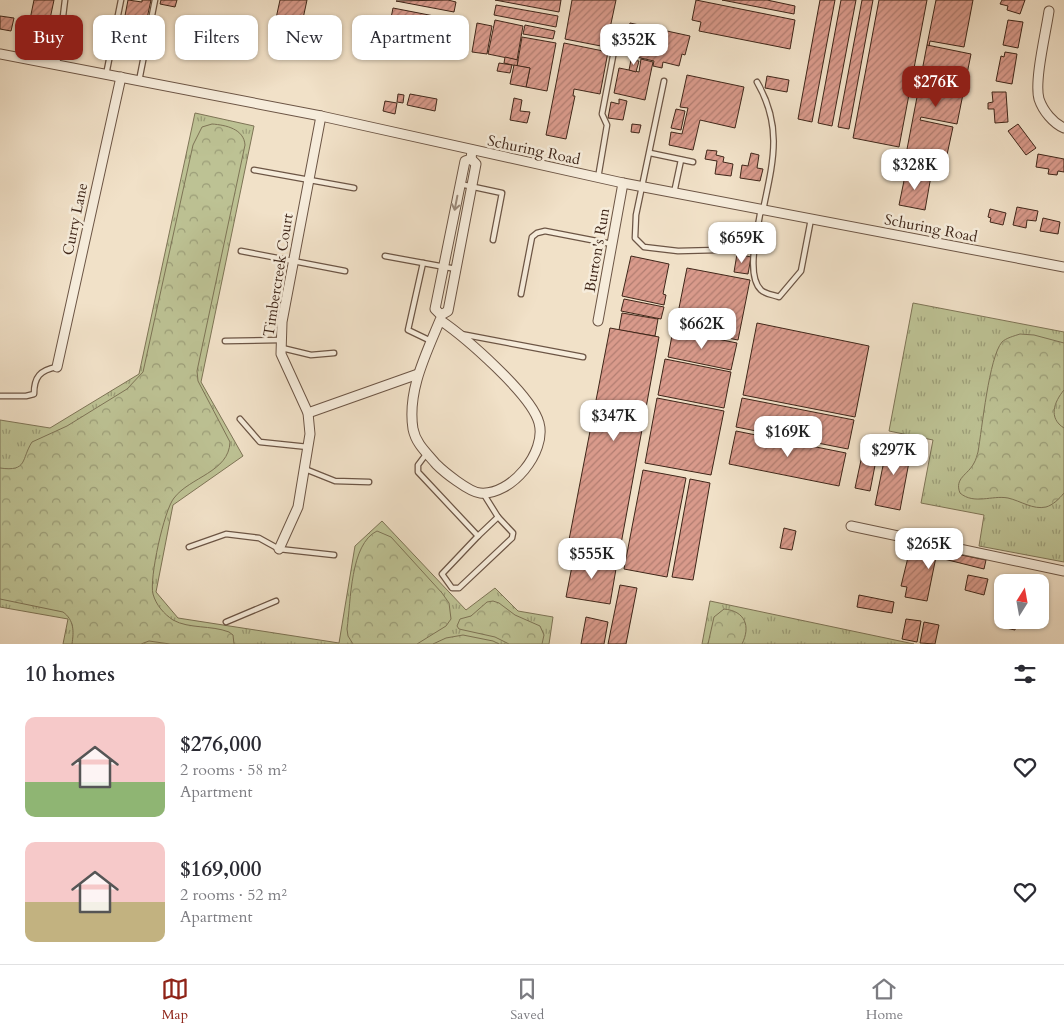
<!DOCTYPE html>
<meta charset="utf-8">
<style>
:root{--surface:#fff;--page:#f2f2f3;--text:#2b2b33;--muted:#7c7c81;--line:#e1e1e2;--accent:#8f2418}
body{margin:0;font-family:Cardo,serif;background:var(--page);color:var(--text);height:100vh;display:flex;flex-direction:column;font-size:19px;white-space:nowrap}
*{box-sizing:border-box;margin:0}
p{font-size:16px;color:var(--muted)}
.icon{flex:none;width:28px;height:28px;fill:none;stroke:currentColor;stroke-width:2;stroke-linecap:round;stroke-linejoin:round}
.map{position:relative;height:644px;overflow:hidden}
.drawer{display:flex;flex-direction:column;background:var(--surface);flex:1}
.drawer>*{flex:none}
.banner{position:absolute;left:15px;top:15px;width:500px;height:45px;display:flex;gap:10px}
.needle{width:32px;rotate:11deg}
.tools{position:absolute;left:994px;top:574px;display:grid;gap:10px}
.tools a{display:grid;place-items:center;width:55px;height:55px;border-radius:10px;background:var(--surface);box-shadow:0 1px 4px #0004;font-size:25px}
.price{position:absolute;translate:-50% -42px;padding:0 11px;border-radius:10px;background:#fff;color:#222;font-size:16px;line-height:32px;filter:drop-shadow(0 1px 2px #0008)}
.price::after{content:'';position:absolute;left:50%;top:30px;width:15px;height:11px;margin-left:-8px;background:inherit;clip-path:polygon(0 0,100% 0,50% 100%)}
.price.selected{background:var(--accent);color:#fff}
ul{padding:0;list-style:none}
li{display:flex;align-items:center;gap:15px;height:125px;padding:0 25px}
li span{display:grid;place-items:center;flex:none;width:140px;height:100px;border-radius:10px;color:#555}
li>.icon{margin-inline-start:auto}
span .icon{width:60px;height:60px;fill:#fffc;stroke-width:1}
li b{font-size:21px}
h2{display:flex;justify-content:space-between;align-items:center;height:60px;padding:0 25px;font-size:21px}
.chip{padding:0 18px;border-radius:10px;background:var(--surface);box-shadow:0 1px 4px #0004;font-size:18px;line-height:45px}
.chip.selected{background:var(--accent);color:#fff}
.tab-bar{display:flex;justify-content:space-around;align-items:center;height:70px;border-top:1px solid var(--line);background:var(--surface);font-size:14px;color:var(--muted)}
.tab-bar a{display:grid;justify-items:center;gap:2px}
.tab-bar .selected{color:var(--accent)}
.map>svg:first-child{display:block}
.grass{fill:url(#grass-tufts);stroke:#7e7456}
.forest{fill:url(#forest-crowns);stroke:#7e7456}
.building{fill:url(#building-hatch);stroke:#3f2619}
.lines{fill:none;stroke-linecap:round;stroke-linejoin:round}
.service-casing{stroke:#6c5545;stroke-width:7}
.minor-casing{stroke:#6c5545;stroke-width:11}
.service{stroke:#f6ecdb;stroke-width:4.5}
.minor{stroke:#f6ecdb;stroke-width:9}
.oneway{stroke:#9a897a}
.labels{text-anchor:middle;dominant-baseline:central;stroke-width:5;stroke-linejoin:round;paint-order:stroke}
.street-label{font-size:15px;fill:#3f2619;stroke:#f6ecdb}
</style>
<div class="map">
<svg width="1064" height="644" viewBox="0 0 1064 644">
<defs>
<pattern id="grass-tufts" width="24" height="20" patternUnits="userSpaceOnUse" patternTransform="scale(1.25)"><rect width="24" height="20" fill="#bdc294"/><path d="M3 7l-1-3M5 7V3M7 7l1-3M15 17l-1-3M17 17v-4M19 17l1-3" fill="none" stroke="#9b9d78"/></pattern>
<pattern id="forest-crowns" width="20" height="18" patternUnits="userSpaceOnUse" patternTransform="scale(1.25)"><rect width="20" height="18" fill="#bdc294"/><path d="M2 6a3 3 0 1 1 6 0M12 15a3 3 0 1 1 6 0" fill="none" stroke="#9b9d78"/></pattern>
<pattern id="building-hatch" width="6" height="6" patternUnits="userSpaceOnUse" patternTransform="scale(1.25)"><rect width="6" height="6" fill="#d99a8b"/><path d="M-1 1l2-2M0 6l6-6M5 7l2-2" fill="none" stroke="#b17d71"/></pattern>
</defs>
<rect width="100%" height="100%" fill="#f1e1c8"/>
<filter id="stains"><feTurbulence type="fractalNoise" baseFrequency=".004" numOctaves="4"/><feColorMatrix values="0 0 0 0 .2 0 0 0 0 .09 0 0 0 0 .02 0 0 0 .5 -.17"/></filter>
<radialGradient id="worn" r=".72"><stop offset=".6" stop-color="#630" stop-opacity="0"/><stop offset="1" stop-color="#630" stop-opacity=".3"/></radialGradient>
<!-- grass -->
<g class="grass">
<path d="M195,113L254,126L201,382L243,456L173,505L156,592L178,618L339,643L355,546L382,521L466,610L495,588L518,611L553,617L549,644H63L68,619L0,607V420L50,428L139,374Z"/>
<path d="M913,303L1064,332V562L979,546L984,515L921,503L933,440L889,431Z"/>
<path d="M710,601L914,644H702Z"/>
</g>
<!-- forest -->
<g class="forest">
<path d="M212,124C226,125 244,129 245,145L197,371L198,381L230,442C229,472 190,477 174,498C164,510 149,579 153,594C156,605 164,614 173,620C189,629 211,625 229,632L233,635L234,644H170L149,641L141,644H72C74,631 74,620 63,612L0,599V468C28,472 21,459 32,442L67,426L127,389L143,372L193,145L202,127Z"/>
<path d="M1020,334L1034,335L1064,343V390C1054,402 1048,418 1064,428V493C1059,499 1053,505 1046,507C1033,510 1021,501 1008,498C992,495 974,505 960,493C954,478 968,475 974,463C976,460 977,455 978,452C982,429 989,357 1002,342C1006,338 1014,336 1020,334Z"/>
<path d="M377,531L391,537L442,593L449,603L451,619L446,626L417,644H353L348,636L347,629C351,601 350,544 377,531Z"/>
<path d="M493,601L499,603L515,615L540,626L544,635L542,644H509L495,637L459,629L457,626L460,619L471,616L487,602Z"/>
<path d="M724,609C745,611 751,626 742,644H708L714,617Z"/>
<path d="M463,635L493,641L499,644H433L446,638Z"/>
</g>
<!-- building -->
<g class="building">
<path d="M34,0H54L47,33L28,29Z"/>
<path d="M128,0L142,2V0H151L140,51L119,47Z"/>
<path d="M161,0H177L175,7L160,4Z"/>
<path d="M280,0H307L301,28L275,23Z"/>
<path d="M448,0L456,2L454,12L396,1Z"/>
<path d="M495,0H561L559,12Z"/>
<path d="M572,0H616L606,47L565,39Z"/>
<path d="M696,0L795,20L790,49L699,31L701,22L692,20Z"/>
<path d="M722,0H767L795,6L794,14Z"/>
<path d="M820,0H835L812,122L798,119Z"/>
<path d="M841,0H856L832,126L818,123Z"/>
<path d="M862,0H873L849,129L838,127Z"/>
<path d="M879,0H927L899,147L853,138Z"/>
<path d="M936,0H973L964,47L930,41L929,46L927,45Z"/>
<path d="M1002,0H1025L1020,14L1007,10L1008,6L1000,4Z"/>
<path d="M496,5L558,16L556,27L494,15Z"/>
<path d="M393,8L465,22L463,32L391,18Z"/>
<path d="M0,16L14,18L11,31L0,29Z"/>
<path d="M495,20L523,26L517,60L488,54Z"/>
<path d="M1008,20L1023,22L1018,48L1003,45Z"/>
<path d="M390,23L463,37L461,47L388,33Z"/>
<path d="M477,23L492,26L487,54L472,52Z"/>
<path d="M630,23L690,36L685,55L682,54L679,66L663,62L662,68L653,66L654,61L623,54Z"/>
<path d="M221,24L243,28L241,40L219,36Z"/>
<path d="M525,25L555,31L553,39L523,34Z"/>
<path d="M522,37L556,43L547,91L526,87L530,68L517,66Z"/>
<path d="M564,43L608,52L600,94L574,89L573,96H575L566,139L546,135Z"/>
<path d="M927,45L971,54L957,124L921,117L920,120L953,127L945,164L936,162L934,176L923,174V172L903,170Z"/>
<path d="M1005,52L1017,54L1012,84L996,81L1001,56L1004,57Z"/>
<path d="M505,57L518,60L517,66L504,63Z"/>
<path d="M641,59L653,62L645,100L614,93L619,68L639,72Z"/>
<path d="M631,60L639,61L636,72L629,70Z"/>
<path d="M499,63L512,65L510,73L497,71Z"/>
<path d="M514,65L530,68L526,87L510,84Z"/>
<path d="M687,75L744,87L735,128L700,120L693,150L669,145L671,132L682,134L688,108L680,107Z"/>
<path d="M767,76L789,80L787,92L765,88Z"/>
<path d="M992,92H1006L1008,122L995,123L994,109H988V103L993,102Z"/>
<path d="M398,94L404,95L403,103L397,102Z"/>
<path d="M410,94L437,99L435,111L407,105Z"/>
<path d="M514,98L522,100L520,111L530,112L527,123L510,120Z"/>
<path d="M619,99L627,101L623,120L608,118L611,102L619,104Z"/>
<path d="M385,101L397,103L395,114L383,111Z"/>
<path d="M676,109L685,111L681,130L671,128Z"/>
<path d="M632,124L641,125L639,133L631,132Z"/>
<path d="M1018,124L1036,148L1026,155L1008,131Z"/>
<path d="M707,150L717,151L716,155L724,157L723,162L733,164L731,176L715,174L717,161L705,159Z"/>
<path d="M751,153L759,155L757,168L763,169L760,181L740,178L742,165L748,166Z"/>
<path d="M1038,154L1064,159V172L1058,171L1057,175L1048,174L1049,169L1036,167Z"/>
<path d="M906,171L931,176L925,210L899,205Z"/>
<path d="M1017,207L1038,211L1036,221L1027,220L1026,228L1013,225Z"/>
<path d="M990,209L1006,213L1003,225L990,222L991,218L988,217Z"/>
<path d="M1043,218L1060,222L1058,234L1040,231Z"/>
<path d="M737,254L751,257L748,274L734,272Z"/>
<path d="M631,256L669,264L663,294L666,295L664,305L622,296Z"/>
<path d="M687,268L750,280L738,340L675,328Z"/>
<path d="M624,299L664,307L661,319L621,311Z"/>
<path d="M622,313L658,319L655,336L619,330Z"/>
<path d="M757,323L869,346L855,417L743,395Z"/>
<path d="M610,328L659,337L619,555L568,545Z"/>
<path d="M673,330L737,343L731,370L668,357Z"/>
<path d="M665,359L731,372L724,408L658,395Z"/>
<path d="M657,398L724,411L711,475L645,463Z"/>
<path d="M742,398L854,420L848,449L736,427Z"/>
<path d="M736,431L846,453L839,486L729,464Z"/>
<path d="M866,437L880,440L870,491L855,488Z"/>
<path d="M888,441L912,446L900,510L875,505Z"/>
<path d="M643,470L686,478L667,577L624,569Z"/>
<path d="M690,479L710,483L693,580L672,577Z"/>
<path d="M784,528L796,531L792,550L780,548Z"/>
<path d="M911,545L986,560L984,569L936,557L927,601L905,597L907,587L901,586Z"/>
<path d="M574,556L617,563L610,604L566,597Z"/>
<path d="M968,575L988,579L984,595L965,590Z"/>
<path d="M620,585L637,588L626,644H608Z"/>
<path d="M859,595L894,602L892,613L857,607Z"/>
<path d="M586,617L608,622L604,644H581Z"/>
<path d="M906,619L921,621L917,642L902,639Z"/>
<path d="M1008,620H1017L1015,630L1006,628Z"/>
<path d="M924,622L939,625L935,644L920,643Z"/>
</g>
<g class="lines">
<defs>
<g id="service">
<path d="M57,65L65,0"/>
<path d="M106,75L121,0"/>
<path d="M139,81L155,0"/>
<path d="M664,81L636,215L635,238L644,247L678,251L718,250L756,242"/>
<path d="M757,82C783,127 773,162 763,210L760,214C757,234 746,275 761,290C765,294 774,295 779,297L801,271L811,219"/>
<path d="M650,153L693,162"/>
<path d="M254,170L354,188"/>
<path d="M598,178L607,125L602,114L618,30"/>
<path d="M460,184L502,193L493,240"/>
<path d="M674,193L681,160"/>
<path d="M241,251L345,271"/>
<path d="M385,256L456,269"/>
<path d="M423,263L408,330L431,341"/>
<path d="M521,294L532,237L537,233L545,231L612,244"/>
<path d="M461,334L583,357"/>
<path d="M225,341L280,340"/>
<path d="M282,348L311,355L334,353"/>
<path d="M0,396H26L34,394C34,377 40,370 57,367"/>
<path d="M240,419L260,442L308,447"/>
<path d="M427,453L418,465V472L478,536L498,517L483,493"/>
<path d="M305,469L335,481L369,482"/>
<path d="M478,536L442,574L452,588H459L512,538L513,533L498,517"/>
<path d="M189,547L226,534L259,538L279,549L334,555"/>
<path d="M226,622L276,601"/>
</g>
<g id="minor">
<path d="M1049,11C1046,32 1034,81 1039,99C1043,111 1053,123 1064,128"/>
<path d="M0,54L321,116L623,183L1064,267"/>
<path d="M441,315L435,309L465,161L471,159L472,150"/>
<path d="M441,315L448,311L476,164L471,159"/>
<path d="M440,320C465,337 532,395 539,423C547,452 511,496 480,493C469,492 444,472 436,464C427,453 416,444 413,429C407,391 426,354 440,320Z"/>
<path d="M598,321L623,183"/>
<path d="M57,367L121,77"/>
<path d="M308,413L418,374"/>
<path d="M851,526L1064,571"/>
<path d="M279,549L298,507L310,434L308,413L281,354L282,322L321,116"/>
</g>
</defs>
<!-- service casing -->
<use href="#service" class="service-casing"/>
<!-- minor casing -->
<use href="#minor" class="minor-casing"/>
<!-- service -->
<use href="#service" class="service"/>
<!-- minor -->
<use href="#minor" class="minor"/>
</g>
<!-- one-way arrows -->
<defs><path id="oneway-shaft" d="M-6 0H5M1.5-3L5.5 0L1.5 3" fill="none" stroke-width="1.6" stroke-linecap="round" stroke-linejoin="round" transform="scale(1.25)"/></defs>
<use class="oneway" href="#oneway-shaft" transform="translate(456 203) rotate(101)"/>
<g class="labels">
<!-- street labels -->
<g class="street-label">
<text transform="translate(534 150) rotate(12)">Schuring Road</text>
<text transform="translate(75 219) rotate(-78)">Curry Lane</text>
<text transform="translate(931 228) rotate(11)">Schuring Road</text>
<text transform="translate(597 250) rotate(-80)">Burton's Run</text>
<text transform="translate(278 275) rotate(-81)">Timbercreek Court</text>
</g>
</g>
<rect width="100%" height="100%" filter="url(#stains)"/>
<rect width="100%" height="100%" fill="url(#worn)"/>
</svg>
<div class="tools">
<a><svg class="needle" viewBox="-14 -14 28 28"><path d="M0-13l5 13h-10z" fill="#e53935"/><path d="M0 13l5-13h-10z" fill="#7c7c81"/></svg></a>
</div>
<b class="price" style="left:634px;top:66px">$352K</b>
<b class="price selected" style="left:936px;top:108px">$276K</b>
<b class="price" style="left:915px;top:191px">$328K</b>
<b class="price" style="left:742px;top:264px">$659K</b>
<b class="price" style="left:702px;top:350px">$662K</b>
<b class="price" style="left:614px;top:442px">$347K</b>
<b class="price" style="left:788px;top:458px">$169K</b>
<b class="price" style="left:894px;top:476px">$297K</b>
<b class="price" style="left:929px;top:570px">$265K</b>
<b class="price" style="left:592px;top:580px">$555K</b>
<div class="banner">
<a class="chip selected">Buy</a>
<a class="chip">Rent</a>
<a class="chip">Filters</a>
<a class="chip">New</a>
<a class="chip">Apartment</a>
</div>
</div>
<section class="drawer">
<h2>10 homes<svg class="icon" aria-label="filters" viewBox="0 0 24 24"><path d="M4 7h16M4 17h16"/><circle cx="9" cy="7" r="2"/><circle cx="15" cy="17" r="2"/></svg></h2>
<ul>
<li><span style="background:linear-gradient(#f6c9c9 65%,#8fb573 0)"><svg class="icon" aria-label="home" viewBox="0 0 24 24"><path d="M3 11l9-7 9 7M6 9v11h12V9"/></svg></span><div><b>$276,000</b><p>2 rooms · 58 m²</p><p>Apartment</p></div><svg class="icon" aria-label="heart" viewBox="0 0 24 24"><path d="M12 20l-8-8c-3-5 5-10 8-4 3-6 11-1 8 4z"/></svg></li>
<li><span style="background:linear-gradient(#f6c9c9 60%,#c2b280 0)"><svg class="icon" aria-label="home" viewBox="0 0 24 24"><path d="M3 11l9-7 9 7M6 9v11h12V9"/></svg></span><div><b>$169,000</b><p>2 rooms · 52 m²</p><p>Apartment</p></div><svg class="icon" aria-label="heart" viewBox="0 0 24 24"><path d="M12 20l-8-8c-3-5 5-10 8-4 3-6 11-1 8 4z"/></svg></li>
</ul>
</section>
<nav class="tab-bar">
<a class="selected"><svg class="icon" aria-label="map" viewBox="0 0 24 24"><path d="M3 6l6-2 6 2 6-2v14l-6 2-6-2-6 2zM9 4v14M15 6v14"/></svg>Map</a>
<a><svg class="icon" aria-label="saved" viewBox="0 0 24 24"><path d="M7 4h10v16l-5-4-5 4z"/></svg>Saved</a>
<a><svg class="icon" aria-label="home" viewBox="0 0 24 24"><path d="M3 11l9-7 9 7M6 9v11h12V9"/></svg>Home</a>
</nav>
